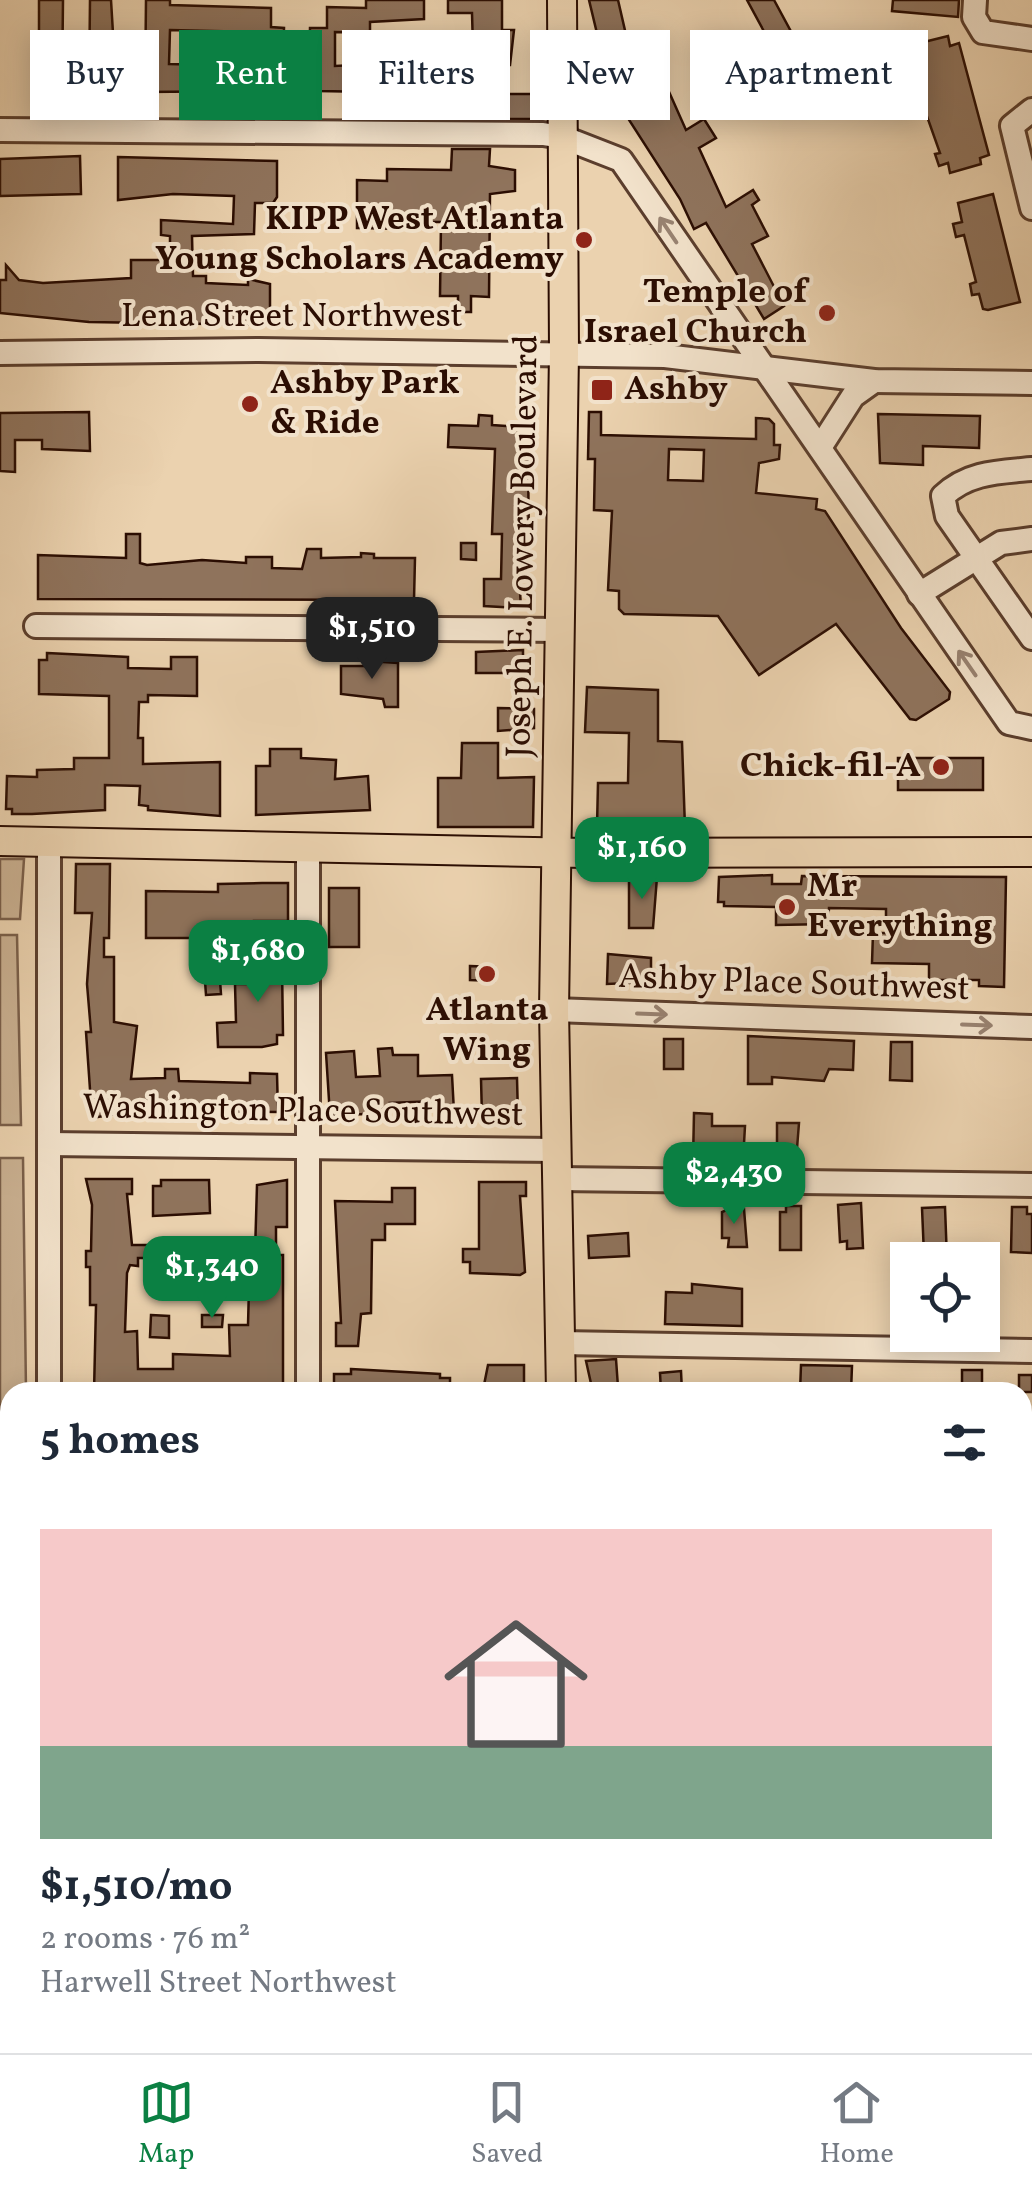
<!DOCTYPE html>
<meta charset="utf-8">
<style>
:root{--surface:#fff;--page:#f2f2f3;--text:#1f2937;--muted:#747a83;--line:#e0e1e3;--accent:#0b8043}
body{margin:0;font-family:Vollkorn,serif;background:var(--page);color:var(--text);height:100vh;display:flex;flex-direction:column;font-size:38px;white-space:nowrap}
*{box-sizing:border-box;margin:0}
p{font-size:32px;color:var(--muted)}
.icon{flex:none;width:55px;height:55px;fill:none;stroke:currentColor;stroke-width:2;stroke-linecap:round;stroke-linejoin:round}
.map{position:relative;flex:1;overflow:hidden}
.drawer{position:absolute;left:0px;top:1382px;width:1032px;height:672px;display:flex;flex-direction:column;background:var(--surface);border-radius:30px 30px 0 0;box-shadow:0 5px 25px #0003}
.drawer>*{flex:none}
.hud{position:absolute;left:30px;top:30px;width:972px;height:90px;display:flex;gap:20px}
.tools{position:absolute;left:890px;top:1242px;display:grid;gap:20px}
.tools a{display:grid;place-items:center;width:110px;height:110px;border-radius:0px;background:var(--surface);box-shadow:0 5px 25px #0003;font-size:50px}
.price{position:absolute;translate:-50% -85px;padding:0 22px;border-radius:20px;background:var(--accent);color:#fff;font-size:32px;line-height:65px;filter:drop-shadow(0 2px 5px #0008)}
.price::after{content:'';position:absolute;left:50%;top:60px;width:30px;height:22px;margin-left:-15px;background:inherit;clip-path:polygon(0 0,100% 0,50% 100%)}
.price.current{background:#222;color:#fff}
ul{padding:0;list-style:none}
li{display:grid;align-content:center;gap:20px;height:530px;padding:0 40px}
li+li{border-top:2px solid var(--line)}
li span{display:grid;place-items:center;height:310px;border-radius:0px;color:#555}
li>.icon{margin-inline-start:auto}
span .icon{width:180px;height:180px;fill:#fffc;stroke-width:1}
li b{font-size:42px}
h2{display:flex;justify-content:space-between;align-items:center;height:120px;padding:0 40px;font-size:42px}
.chip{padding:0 35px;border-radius:0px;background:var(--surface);box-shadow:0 5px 25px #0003;font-size:35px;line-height:90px}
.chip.current{background:var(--accent);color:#fff}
.dock{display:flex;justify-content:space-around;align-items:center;height:140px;border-top:2px solid var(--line);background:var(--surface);font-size:28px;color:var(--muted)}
.dock a{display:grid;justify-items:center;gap:5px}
.dock .current{color:var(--accent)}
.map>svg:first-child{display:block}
.green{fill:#cab192;stroke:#7a5f4a;stroke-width:2.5}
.building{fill:#8f735c;stroke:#2b0d02;stroke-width:2.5;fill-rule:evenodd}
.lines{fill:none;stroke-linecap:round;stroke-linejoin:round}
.minor-casing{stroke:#5b3e2d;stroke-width:28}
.major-casing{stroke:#2b0d02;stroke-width:32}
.minor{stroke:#f2e2cb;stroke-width:22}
.major{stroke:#ebd2af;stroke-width:28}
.oneway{stroke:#988271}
.poi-dot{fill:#8f2418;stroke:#f2e2cb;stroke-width:4}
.labels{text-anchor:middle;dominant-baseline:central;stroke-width:8;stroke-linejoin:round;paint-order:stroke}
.poi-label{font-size:35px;font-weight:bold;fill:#2b0d02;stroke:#f2e2cb;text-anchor:end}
.street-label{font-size:35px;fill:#2b0d02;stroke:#f2e2cb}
</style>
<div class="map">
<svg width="1032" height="2053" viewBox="0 0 1032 2053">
<rect width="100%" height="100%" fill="#ebd2af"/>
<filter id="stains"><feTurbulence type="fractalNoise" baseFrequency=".002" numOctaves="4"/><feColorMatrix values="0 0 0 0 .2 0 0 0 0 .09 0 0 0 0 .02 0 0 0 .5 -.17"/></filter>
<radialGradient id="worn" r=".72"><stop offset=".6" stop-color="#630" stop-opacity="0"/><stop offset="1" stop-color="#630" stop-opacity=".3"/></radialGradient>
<!-- green -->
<g class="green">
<path d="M0,859H24L20,919H0Z"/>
<path d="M0,935H17L21,1125H0Z"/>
<path d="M0,1158H23L26,1392H10V1418H0Z"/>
</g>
<!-- building -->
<g class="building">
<path d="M39,0H63L62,92L39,91Z"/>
<path d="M90,0H111L113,33H117L113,91H89Z"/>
<path d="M146,0H170V5L271,8V27L284,28L283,71H270L269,91L145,92ZM170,30L258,32V66L169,64Z"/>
<path d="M366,0H424V19L370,22V33L335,32V66L396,63V84L475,85V106H467V111H453V106L373,109L372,92L319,91V71H309L310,28H327V7L366,8Z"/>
<path d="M448,0H502V30H514L510,65L490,66L489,57L480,58L479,48H473L472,13H448Z"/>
<path d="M589,0H618L627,39L644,72L658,67L686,130L704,119L716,138L699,148L726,207L753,190L759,200L752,205L768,236L752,244L784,306L764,319L706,223L694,229L680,199L622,109L597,51L601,50Z"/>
<path d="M747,0H774L815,76L794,87Z"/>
<path d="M893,0H959L958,17L892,11Z"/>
<path d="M948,36L950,46L959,43L989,155L980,158L981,164L950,173L948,163L939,166L935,154L940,153L918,91L924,90L909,54L918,52L916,44Z"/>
<rect x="504" y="94" width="37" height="25"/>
<path d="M452,149H490L489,166L515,170V191L490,194L489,297L471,296V312H458V296H440L441,222H407V229L357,228V180L387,181V169L451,170Z"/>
<path d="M80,156L81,194L0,196V159Z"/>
<path d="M118,157L277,161V197L273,203H255L254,234L192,236L193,276H206V283L248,285V279L270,284V325L89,322L0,313V280H6V265L19,280L43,283L131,278V260H170V236L161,235V220L233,224L234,196L173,194L118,200Z"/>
<path d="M993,194L1020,302L988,310L983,309L979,294L972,295L970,284L976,282L964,235L956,237L953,224L962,222L958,203Z"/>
<path d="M89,412L90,451L42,449V440H15V472L0,471V413Z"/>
<path d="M589,412H601V435L756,439V418L769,419L774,424V445H780L779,459L759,463L756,493L817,499L816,509L825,511L901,628L950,692L949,699L916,720L910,719L836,624L759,675L718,616L624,614L619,609V591L608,590L612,511L594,510L595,459H588ZM669,449L704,450L703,481L668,480Z"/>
<path d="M878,414L980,416L979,448L923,446V465L880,463Z"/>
<path d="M479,415L492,416V425L533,428L532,450H528L529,559H518L521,608L484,606V579H501L502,534H492L495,449L448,447L449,425L478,426Z"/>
<path d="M126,534H140V563L147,565L202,560L246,563V557H272V568L302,569L307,549H321V558L361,557V553L374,554V558H415L414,600L38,599V555L126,558Z"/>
<path d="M461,543H476V560L461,559Z"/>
<path d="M523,650V673H476V652Z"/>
<path d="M47,653L128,657V668L171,669V657H197V696L148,695V702H139L138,738H143V764L220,762V816L148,810V806L139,805L140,786L105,785V810L32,814H12V809H6L7,776L37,777V770L74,769V758H109V696L39,694V660H47Z"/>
<path d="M369,661L398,663V707H385L383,699L341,694V666H369Z"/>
<path d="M587,687L658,690V741L682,742L685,828L597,826L598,783H628L629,733L585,732Z"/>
<path d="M498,708L534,709V728L498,731Z"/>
<path d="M462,743H498V778L534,777L533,827H438V778H461Z"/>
<path d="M270,749H301V758L336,760L335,779L368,776L370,810L256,815V766H270Z"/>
<rect x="898" y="758" width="85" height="32"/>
<path d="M76,864H110L109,938H104V957H114V1022L137,1026L131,1079L165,1078V1069H178L179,1081L250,1083V1073L277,1074L278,1112L132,1111L92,1118L86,1032H91L87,984L92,913H75Z"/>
<path d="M772,875V884H801L802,876L1006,877L1004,987L979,986V980H929V964L872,963L873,933H886V909L829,908L828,924L776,925V907L724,906V902H718L719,877Z"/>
<path d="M629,877H657L653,928H629Z"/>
<path d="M262,883H288V921H254V932H218V938H146V891L218,892V884Z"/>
<rect x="329" y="888" width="30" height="59"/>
<path d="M256,945H287V965H282L283,1035H277V1044L262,1047H218L217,1023L236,1022L235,984H262V959H256Z"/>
<path d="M608,954L651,958V982L607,984Z"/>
<path d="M470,966L494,967V981L470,980Z"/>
<path d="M220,980L221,994L206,995L205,981Z"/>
<path d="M748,1036L854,1041L853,1070L829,1069L824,1081L772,1077V1084H748Z"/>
<rect x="664" y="1039" width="19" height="30"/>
<path d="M891,1042H912V1081L890,1080Z"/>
<path d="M392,1048L393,1055H418V1076L452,1075L454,1112L437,1113V1101L390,1103L391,1108L382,1109V1113L330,1116L326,1053L354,1051L356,1077L380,1076L378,1049Z"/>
<path d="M517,1078L518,1116L482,1117L481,1079Z"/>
<path d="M694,1113L712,1114V1126H745L743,1161H693Z"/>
<path d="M777,1123H799L796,1161H777Z"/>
<path d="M86,1179H132V1194H127L132,1245H152V1258H138V1266L130,1265L127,1273L125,1332L137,1331L138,1369H173V1354L230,1356L229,1325H248L249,1287H254L257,1185L287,1180V1227H276V1255H283V1392H94L96,1305H90V1267H86V1251H91L92,1205Z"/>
<path d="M161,1180H209L210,1213L153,1216V1186H161Z"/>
<path d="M479,1182H526V1196H520L525,1272L520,1275L470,1273V1262H463V1249H479Z"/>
<path d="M392,1188H415V1224H385V1240H372L371,1313L361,1314L358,1346H336V1323H341L335,1201L392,1202Z"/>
<path d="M861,1203L863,1248L847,1249V1241L840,1242L838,1205Z"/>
<path d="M786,1206H801V1250H780V1212H786Z"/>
<path d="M945,1207L947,1260H934V1255H924L922,1208Z"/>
<path d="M1012,1207H1027V1214H1032V1253L1011,1252Z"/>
<path d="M731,1208L744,1209L747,1247H728L729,1238H722V1212Z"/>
<path d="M628,1233L629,1256L589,1258L588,1236Z"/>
<path d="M692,1284L742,1289V1326L665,1324L666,1292L692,1293Z"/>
<path d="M151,1315L169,1316V1338L150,1337Z"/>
<path d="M202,1315H223L222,1327H202Z"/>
<path d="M616,1359L618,1387L592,1388L586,1361Z"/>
<path d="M488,1365H524V1389L483,1390Z"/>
<path d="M801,1365L852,1366L851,1392H800Z"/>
<path d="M351,1369L440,1374V1378H450V1392H334V1374H351Z"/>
<rect x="962" y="1370" width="20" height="22"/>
<path d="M681,1371L682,1392H661L660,1373Z"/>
<rect x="1019" y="1375" width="13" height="17"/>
</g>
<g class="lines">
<defs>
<g id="minor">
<path d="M975,0L974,17L983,32L1032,39"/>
<path d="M1032,110L1012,126L1032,208"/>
<path d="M0,130L543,134L562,137L621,160L1009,723L1032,728"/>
<path d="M0,353L259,350L665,356L874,381L1032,383"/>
<path d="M821,446L853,396L874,381"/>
<path d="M1032,469C999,472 968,472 943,496L947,516L1032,638"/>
<path d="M919,594L1001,543L1032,539"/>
<path d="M36,626L560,630"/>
<path d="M308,847V1392"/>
<path d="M554,1010L1032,1027"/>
<path d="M49,1144L556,1150"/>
<path d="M558,1179L1032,1185"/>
<path d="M560,1343L1032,1351"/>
<path d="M49,1392V844"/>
<path d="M0,1437H10"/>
<path d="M1022,1518H1032"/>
<path d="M0,1616H10"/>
<path d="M0,1797H10"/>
<path d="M1022,1869H1032"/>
<path d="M0,1977H10"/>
<path d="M868,2053V2045"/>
</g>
<g id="major">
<path d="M0,841L585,853L1032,852"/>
<path d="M561,1392L554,1010L564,353L562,0"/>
<path d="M562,2045V2053"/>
</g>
</defs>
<!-- minor casing -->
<use href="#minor" class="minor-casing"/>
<!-- major casing -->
<use href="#major" class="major-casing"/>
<!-- minor -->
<use href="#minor" class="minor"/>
<!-- major -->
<use href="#major" class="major"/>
</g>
<!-- one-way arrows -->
<defs><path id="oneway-shaft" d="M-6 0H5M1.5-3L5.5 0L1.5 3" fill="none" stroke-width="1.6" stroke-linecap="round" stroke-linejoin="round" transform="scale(2.5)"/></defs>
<g class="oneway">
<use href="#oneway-shaft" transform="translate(668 230) rotate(-124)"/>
<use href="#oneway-shaft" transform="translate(967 663) rotate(-125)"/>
<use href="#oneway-shaft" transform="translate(652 1014) rotate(2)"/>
<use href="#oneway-shaft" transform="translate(977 1025) rotate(2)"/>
</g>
<!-- markers -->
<g class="poi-dot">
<circle cx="584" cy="240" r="10"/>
<circle cx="827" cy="313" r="10"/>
<rect x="590" y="378" width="24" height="24" rx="5"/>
<circle cx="250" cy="404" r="10"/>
<circle cx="941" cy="767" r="10"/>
<circle cx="787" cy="907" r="10"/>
<circle cx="487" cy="974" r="10"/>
</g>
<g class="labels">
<!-- poi labels -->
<g class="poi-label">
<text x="564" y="220">KIPP West Atlanta<tspan x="564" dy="40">Young Scholars Academy</tspan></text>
<text x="807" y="293">Temple of<tspan x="807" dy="40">Israel Church</tspan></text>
<text x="270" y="384" text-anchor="start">Ashby Park<tspan x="270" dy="40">&amp; Ride</tspan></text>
<text x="624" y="390" text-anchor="start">Ashby</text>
<text x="921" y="767">Chick-fil-A</text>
<text x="807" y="887" text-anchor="start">Mr<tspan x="807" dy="40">Everything</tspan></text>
<text x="487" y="1011" text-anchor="middle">Atlanta<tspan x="487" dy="40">Wing</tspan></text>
</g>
<!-- street labels -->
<g class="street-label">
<text x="292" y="317">Lena Street Northwest</text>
<text transform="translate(524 546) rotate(-89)">Joseph E. Lowery Boulevard</text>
<text transform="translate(794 984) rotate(2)">Ashby Place Southwest</text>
<text transform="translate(303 1112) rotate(1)">Washington Place Southwest</text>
</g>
</g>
<rect width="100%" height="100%" filter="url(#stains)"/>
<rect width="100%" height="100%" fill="url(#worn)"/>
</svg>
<div class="tools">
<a><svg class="icon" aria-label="locate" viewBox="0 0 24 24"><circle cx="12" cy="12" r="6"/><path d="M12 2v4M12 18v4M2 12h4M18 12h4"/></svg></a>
</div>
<b class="price current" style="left:372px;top:682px">$1,510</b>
<b class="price" style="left:642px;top:902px">$1,160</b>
<b class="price" style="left:258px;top:1005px">$1,680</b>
<b class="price" style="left:734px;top:1227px">$2,430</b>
<b class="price" style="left:212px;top:1321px">$1,340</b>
<div class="hud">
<a class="chip">Buy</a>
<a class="chip current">Rent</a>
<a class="chip">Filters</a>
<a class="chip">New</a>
<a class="chip">Apartment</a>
</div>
<section class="drawer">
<h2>5 homes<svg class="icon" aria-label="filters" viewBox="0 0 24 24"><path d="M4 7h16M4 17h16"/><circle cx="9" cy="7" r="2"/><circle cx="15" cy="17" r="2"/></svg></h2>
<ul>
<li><span style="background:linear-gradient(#f6c9c9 70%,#7fa58c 0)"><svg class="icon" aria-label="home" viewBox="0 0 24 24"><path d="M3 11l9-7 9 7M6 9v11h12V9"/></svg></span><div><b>$1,510/mo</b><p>2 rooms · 76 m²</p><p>Harwell Street Northwest</p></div></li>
</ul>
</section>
</div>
<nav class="dock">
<a class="current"><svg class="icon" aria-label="map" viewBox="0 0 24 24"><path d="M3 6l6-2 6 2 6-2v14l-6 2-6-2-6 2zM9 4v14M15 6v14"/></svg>Map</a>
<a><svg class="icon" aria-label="saved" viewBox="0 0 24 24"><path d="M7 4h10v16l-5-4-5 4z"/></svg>Saved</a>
<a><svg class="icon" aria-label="home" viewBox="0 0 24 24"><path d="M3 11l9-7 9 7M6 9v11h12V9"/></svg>Home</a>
</nav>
